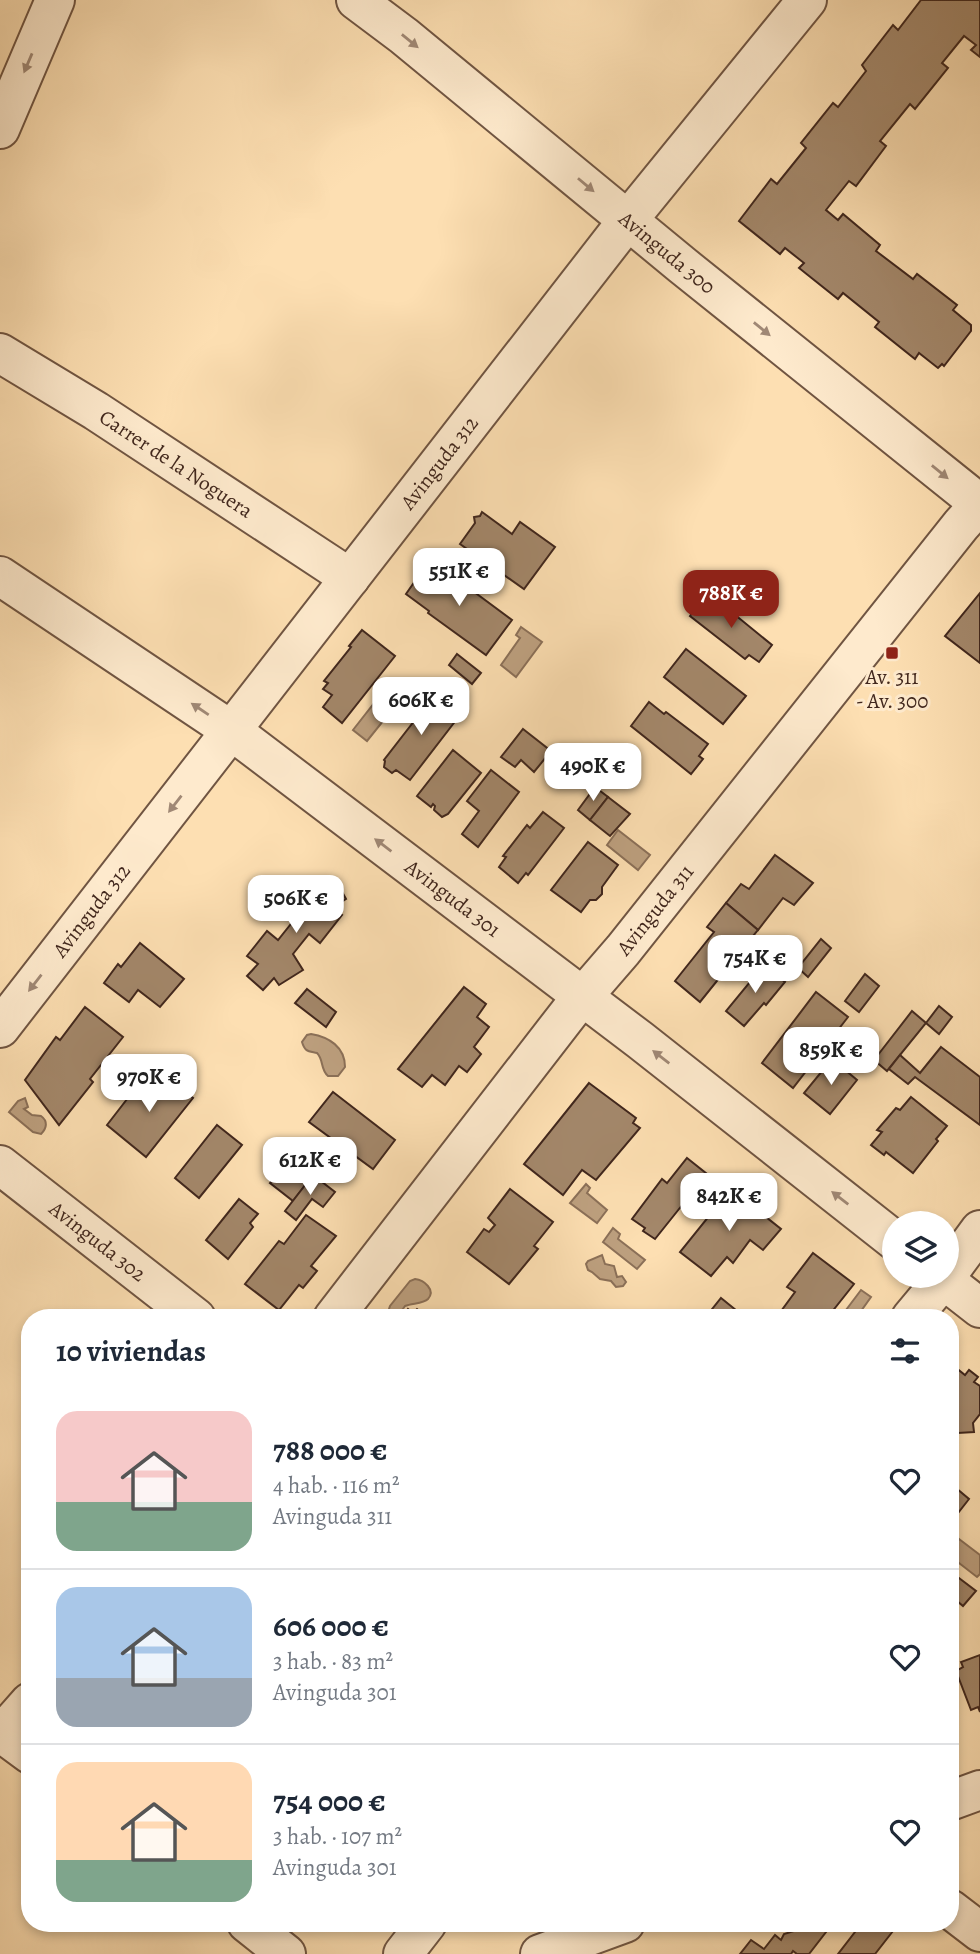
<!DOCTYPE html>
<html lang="es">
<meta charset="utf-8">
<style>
:root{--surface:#fff;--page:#f6f6f7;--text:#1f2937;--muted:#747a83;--line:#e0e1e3;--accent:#8f2418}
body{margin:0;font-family:Alegreya,serif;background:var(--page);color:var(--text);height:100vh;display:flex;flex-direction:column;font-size:26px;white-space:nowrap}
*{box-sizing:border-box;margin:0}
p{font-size:23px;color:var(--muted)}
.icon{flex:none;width:38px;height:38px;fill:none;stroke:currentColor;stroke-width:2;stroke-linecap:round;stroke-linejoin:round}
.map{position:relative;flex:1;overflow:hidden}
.details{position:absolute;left:21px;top:1309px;width:938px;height:623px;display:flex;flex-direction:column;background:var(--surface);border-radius:28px;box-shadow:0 4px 10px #0003}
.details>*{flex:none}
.buttons{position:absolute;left:882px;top:1211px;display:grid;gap:14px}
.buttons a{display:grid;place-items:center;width:77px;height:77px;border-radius:50%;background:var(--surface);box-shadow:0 4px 10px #0003;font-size:35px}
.price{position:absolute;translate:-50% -60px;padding:0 16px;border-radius:14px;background:#fff;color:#222;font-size:23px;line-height:46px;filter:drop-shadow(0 2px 4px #0008)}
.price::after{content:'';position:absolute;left:50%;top:42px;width:21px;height:16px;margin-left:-10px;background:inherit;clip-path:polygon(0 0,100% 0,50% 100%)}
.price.on{background:var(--accent);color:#fff}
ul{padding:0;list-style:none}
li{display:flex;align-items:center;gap:21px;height:175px;padding:0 35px}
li+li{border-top:2px solid var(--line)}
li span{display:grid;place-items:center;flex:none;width:196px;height:140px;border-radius:21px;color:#555}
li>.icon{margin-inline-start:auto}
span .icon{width:84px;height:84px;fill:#fffc;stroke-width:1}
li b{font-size:30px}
h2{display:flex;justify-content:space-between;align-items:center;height:84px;padding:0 35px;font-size:30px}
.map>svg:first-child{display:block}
.water{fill:#bda07f;stroke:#8b7058;stroke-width:2}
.building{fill:#a3876a;stroke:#41271d;stroke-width:2}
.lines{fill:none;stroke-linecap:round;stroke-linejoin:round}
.minor-casing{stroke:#705542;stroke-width:42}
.minor{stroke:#feeacd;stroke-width:38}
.oneway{fill:#a08875}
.poi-dot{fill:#8f2418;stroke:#feeacd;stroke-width:2.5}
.labels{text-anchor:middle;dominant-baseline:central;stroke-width:6;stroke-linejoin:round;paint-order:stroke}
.street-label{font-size:21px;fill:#41271d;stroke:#feeacd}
.poi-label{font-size:21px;fill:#41271d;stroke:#feeacd}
</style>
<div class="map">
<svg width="980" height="1954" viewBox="0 0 980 1954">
<rect width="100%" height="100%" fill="#fddfb2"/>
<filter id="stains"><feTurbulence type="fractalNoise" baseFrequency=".00286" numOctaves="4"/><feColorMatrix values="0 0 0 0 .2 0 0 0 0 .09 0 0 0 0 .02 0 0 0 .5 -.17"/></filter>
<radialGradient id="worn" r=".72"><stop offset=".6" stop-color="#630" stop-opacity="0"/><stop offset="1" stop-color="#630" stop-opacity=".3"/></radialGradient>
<!-- water -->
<g class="water">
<path d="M521,627L542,642L516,677L501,665L520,638L516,635Z"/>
<path d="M382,693L391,701L395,696L400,700L367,741L353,730Z"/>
<path d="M618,830L650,855L638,870L607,845Z"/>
<path d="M311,1034C329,1037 345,1047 345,1067L338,1076H328C320,1069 324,1060 317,1053C308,1051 305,1052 302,1042L307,1035Z"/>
<path d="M25,1098L28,1107L24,1109L32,1115L41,1116C48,1121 47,1128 41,1134L33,1132L9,1112L18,1101Z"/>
<path d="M586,1184L590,1188L587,1193L607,1210L597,1223L570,1203Z"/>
<path d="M613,1228L620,1234L618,1239L645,1260L637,1269L603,1242Z"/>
<path d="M602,1255L605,1264L614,1266L617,1277L622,1276L626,1282L623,1286L616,1287L611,1281L600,1279L592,1272L588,1270L586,1264L588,1261Z"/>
<path d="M415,1279C424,1280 436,1290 428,1299C423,1304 412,1303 405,1306L398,1316L390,1315L388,1312L390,1306L410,1281Z"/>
<path d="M861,1290L871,1297L856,1318H840Z"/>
<path d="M959,1539L980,1555V1574L977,1577L950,1556V1550Z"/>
</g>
<!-- building -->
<g class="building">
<path d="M921,0H980V57L971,50L976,45L964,36L942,63L948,68L915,109L910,104L880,141L886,146L856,186L849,181L826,210L838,220L843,214L880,245L876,251L913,279L917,274L957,305L953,310L971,325V331L944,366L942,364L938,368L919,353L915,359L875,327L879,322L843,293L838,299L799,268L804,263L785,248L780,254L739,221L771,179L777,184L806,148L801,143L833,103L838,107L866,71L862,65L893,25L898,30Z"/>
<path d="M482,512L512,534L520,522L555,547L524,589L460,544L475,523L474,517L480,516Z"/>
<path d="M429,561L452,579L454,577L512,620L486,655L428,613L429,611L406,594Z"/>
<path d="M980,593V663L945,636Z"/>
<path d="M706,595L721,609L723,605L772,645L759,662L749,655L745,659L690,616Z"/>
<path d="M362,630L395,656L342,723L323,707L332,695L323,689L328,683L324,681L351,647L349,646Z"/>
<path d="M686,649L746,696L723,724L664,677Z"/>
<path d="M457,654L481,673L472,684L449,665Z"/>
<path d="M429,691L460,715L410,780L396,770L392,773L384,767L385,761L384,760L425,707L420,703Z"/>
<path d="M649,702L664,714L666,712L708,744L699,756L703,759L691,774L631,726Z"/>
<path d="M523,729L551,751L534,772L521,760L515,767L501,757Z"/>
<path d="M453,750L481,773L448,814L442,817L434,810L435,806L433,804L431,807L417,796Z"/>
<path d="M491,770L519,792L478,847L462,834L479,811L467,801Z"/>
<path d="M595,787L608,797L590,820L578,810Z"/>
<path d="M608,797L630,814L610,836L590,820Z"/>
<path d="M543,812L564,828L528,875L526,873L518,883L499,867L506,857L503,856L527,825L530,828Z"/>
<path d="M588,842L618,865L602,887V894L596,900H590L581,912L551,890Z"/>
<path d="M775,855L813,883L794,905L783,898L758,930L726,903L741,884L749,889Z"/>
<path d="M336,881L346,899L332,908L342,915L320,943L309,934L293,954L303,970L279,985L274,978L263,990L247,976L258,964L247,956L267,931L278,940L294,920L283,911L305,885L315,894Z"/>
<path d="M726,903L758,930L700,1002L675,981L714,932L707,927Z"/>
<path d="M821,939L831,948L808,977L798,968Z"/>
<path d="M140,943L184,979L160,1007L138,990L129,1002L104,983L118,964L121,967Z"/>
<path d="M764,965L785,982L766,1005L764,1003L744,1026L726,1011Z"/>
<path d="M865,974L879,986L859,1012L845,1001Z"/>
<path d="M464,987L486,1004L477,1017L489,1027L474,1047L481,1054L467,1072L459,1066L445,1085L432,1075L422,1087L398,1069Z"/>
<path d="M307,989L336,1012L326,1027L295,1003Z"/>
<path d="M816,992L848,1017L793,1088L762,1063Z"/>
<path d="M939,1006L952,1017L939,1034L926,1023Z"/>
<path d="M85,1007L123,1037L90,1079L93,1082L59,1125L25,1080L56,1037L60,1040Z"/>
<path d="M912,1011L926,1023L887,1071L874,1060Z"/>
<path d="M941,1047L980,1077V1125L915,1077L908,1084L889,1069L900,1055L920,1073Z"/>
<path d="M832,1059L857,1080L830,1114L804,1093Z"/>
<path d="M145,1076L158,1087L166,1077L193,1098L146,1157L107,1125Z"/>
<path d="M589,1083L636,1118L633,1123L640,1128L596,1180L582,1170L563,1195L524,1164Z"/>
<path d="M333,1092L395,1140L373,1169L309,1122Z"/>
<path d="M911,1097L947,1126L936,1139L938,1141L913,1173L886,1152L884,1155L871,1145L882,1132L877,1130L896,1108L900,1110Z"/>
<path d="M217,1125L242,1145L199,1198L175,1178Z"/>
<path d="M291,1157L313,1175L293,1201L270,1183Z"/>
<path d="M687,1158L707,1174L655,1239L643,1231L645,1228L632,1219L662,1179L667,1183Z"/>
<path d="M313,1175L335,1192L323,1207L312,1199L296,1220L285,1211Z"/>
<path d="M510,1189L553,1222L534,1246L538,1249L509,1284L467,1252L484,1229L489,1232L495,1225L488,1218Z"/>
<path d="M732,1190L781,1229L763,1250L750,1240L733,1263L727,1257L711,1276L680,1252L714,1210L710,1207L721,1195L725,1199Z"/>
<path d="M239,1199L258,1214L250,1223L253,1227L228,1259L206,1240Z"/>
<path d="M306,1215L336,1236L311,1266L317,1271L303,1288L299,1285L279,1310L245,1284L279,1241L284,1244Z"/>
<path d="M813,1253L854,1284L827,1318H776L795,1292L787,1287Z"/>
<path d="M721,1298L737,1311L732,1318H705Z"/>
<path d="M408,1309L413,1313L417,1309L428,1318H401Z"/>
<path d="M950,1363L965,1375L969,1370L978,1377L974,1382L980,1386V1414L973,1423L974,1432L958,1433V1426L950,1420Z"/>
<path d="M950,1483L969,1499L951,1522H950Z"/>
<path d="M955,1575L976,1591L963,1606L950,1595V1581Z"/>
<path d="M980,1655V1712L978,1707L971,1710L956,1671L963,1667L961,1662Z"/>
<path d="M820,1923H833L809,1954H797L793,1951L791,1954H740L751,1940L764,1949L775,1935L781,1940L784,1934Z"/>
<path d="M862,1923H883L893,1931L875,1954H838Z"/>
</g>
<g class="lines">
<defs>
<g id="minor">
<path id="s1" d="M356,0L404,36L682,265L980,504"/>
<path d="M0,129L55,0"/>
<path id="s2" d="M0,353L96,411L350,578"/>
<path id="s3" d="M0,576L232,731L640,1040L894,1240"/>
<path id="s4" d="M0,1028L628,220L807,0"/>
<path id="s5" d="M0,1165L196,1318"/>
<path d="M947,1275L980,1230"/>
<path d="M939,1276L980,1308"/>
<path id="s6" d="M333,1318L572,1009L623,950L961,525L980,504"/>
<path d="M911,1318L946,1276"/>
<path d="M0,1732L30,1754"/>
<path d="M0,1736L30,1702"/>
<path d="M950,1801L980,1790"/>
<path d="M950,1909L980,1932"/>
<path d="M247,1923L286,1954"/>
<path d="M403,1954L427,1923"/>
<path d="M540,1954L625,1923"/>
</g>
</defs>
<!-- minor casing -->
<use href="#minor" class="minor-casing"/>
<!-- minor -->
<use href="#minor" class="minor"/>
</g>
<!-- one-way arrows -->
<defs><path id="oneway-solid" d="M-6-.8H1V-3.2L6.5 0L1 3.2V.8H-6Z" transform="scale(1.75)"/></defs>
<g class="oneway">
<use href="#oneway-solid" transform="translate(410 41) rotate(39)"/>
<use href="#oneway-solid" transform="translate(28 63) rotate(113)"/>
<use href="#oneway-solid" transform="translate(586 185) rotate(40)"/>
<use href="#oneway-solid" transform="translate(762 329) rotate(39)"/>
<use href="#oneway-solid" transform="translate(940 472) rotate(39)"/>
<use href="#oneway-solid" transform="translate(200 709) rotate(-146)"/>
<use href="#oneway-solid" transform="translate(175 804) rotate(128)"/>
<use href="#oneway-solid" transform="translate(383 845) rotate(-143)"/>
<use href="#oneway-solid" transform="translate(35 983) rotate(128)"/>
<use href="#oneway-solid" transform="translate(661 1057) rotate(-142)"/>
<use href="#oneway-solid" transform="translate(840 1198) rotate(-142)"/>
</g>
<!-- markers -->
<rect class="poi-dot" x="885" y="646" width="14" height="14" rx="3.5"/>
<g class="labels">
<!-- street labels -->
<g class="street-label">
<text stroke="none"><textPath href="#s1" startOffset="401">Avinguda 300</textPath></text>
<text stroke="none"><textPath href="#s4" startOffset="716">Avinguda 312</textPath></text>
<text stroke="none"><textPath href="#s2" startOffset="208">Carrer de la Noguera</textPath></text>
<text stroke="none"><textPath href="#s3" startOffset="556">Avinguda 301</textPath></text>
<text stroke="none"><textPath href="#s4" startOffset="149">Avinguda 312</textPath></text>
<text stroke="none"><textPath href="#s6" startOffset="520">Avinguda 311</textPath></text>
<text stroke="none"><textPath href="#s5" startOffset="124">Avinguda 302</textPath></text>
</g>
<!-- poi labels -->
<g class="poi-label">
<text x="892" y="677">Av. 311<tspan x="892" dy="24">- Av. 300</tspan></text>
</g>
</g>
<rect width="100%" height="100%" filter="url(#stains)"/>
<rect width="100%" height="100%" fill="url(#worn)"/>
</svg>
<div class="buttons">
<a><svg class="icon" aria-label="layers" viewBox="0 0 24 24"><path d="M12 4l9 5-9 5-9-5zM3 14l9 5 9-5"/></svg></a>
</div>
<b class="price" style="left:459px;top:608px">551K €</b>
<b class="price on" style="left:731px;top:630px">788K €</b>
<b class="price" style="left:421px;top:737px">606K €</b>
<b class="price" style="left:593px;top:803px">490K €</b>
<b class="price" style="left:296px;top:935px">506K €</b>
<b class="price" style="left:755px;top:995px">754K €</b>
<b class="price" style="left:831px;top:1087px">859K €</b>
<b class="price" style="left:149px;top:1114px">970K €</b>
<b class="price" style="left:310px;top:1197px">612K €</b>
<b class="price" style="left:729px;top:1233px">842K €</b>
<section class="details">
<h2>10 viviendas<svg class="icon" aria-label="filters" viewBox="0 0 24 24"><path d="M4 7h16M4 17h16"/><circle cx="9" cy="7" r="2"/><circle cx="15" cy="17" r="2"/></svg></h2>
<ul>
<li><span style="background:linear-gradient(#f6c9c9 65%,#7fa58c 0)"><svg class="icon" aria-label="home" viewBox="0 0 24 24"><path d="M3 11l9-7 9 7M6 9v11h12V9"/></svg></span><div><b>788 000 €</b><p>4 hab. · 116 m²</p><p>Avinguda 311</p></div><svg class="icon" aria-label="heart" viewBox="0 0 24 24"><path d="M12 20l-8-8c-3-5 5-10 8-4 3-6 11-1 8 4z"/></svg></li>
<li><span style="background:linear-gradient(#a9c7e8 65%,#9aa5b1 0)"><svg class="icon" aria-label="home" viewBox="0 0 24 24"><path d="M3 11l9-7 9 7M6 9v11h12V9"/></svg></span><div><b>606 000 €</b><p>3 hab. · 83 m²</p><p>Avinguda 301</p></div><svg class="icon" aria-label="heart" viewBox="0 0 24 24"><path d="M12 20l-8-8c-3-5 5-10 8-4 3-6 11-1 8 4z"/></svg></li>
<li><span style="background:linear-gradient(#ffd9b3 70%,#7fa58c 0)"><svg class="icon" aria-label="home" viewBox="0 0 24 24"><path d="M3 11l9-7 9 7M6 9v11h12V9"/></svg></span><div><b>754 000 €</b><p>3 hab. · 107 m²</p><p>Avinguda 301</p></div><svg class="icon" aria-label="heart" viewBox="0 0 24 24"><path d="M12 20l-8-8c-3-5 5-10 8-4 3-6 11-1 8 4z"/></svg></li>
</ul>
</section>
</div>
